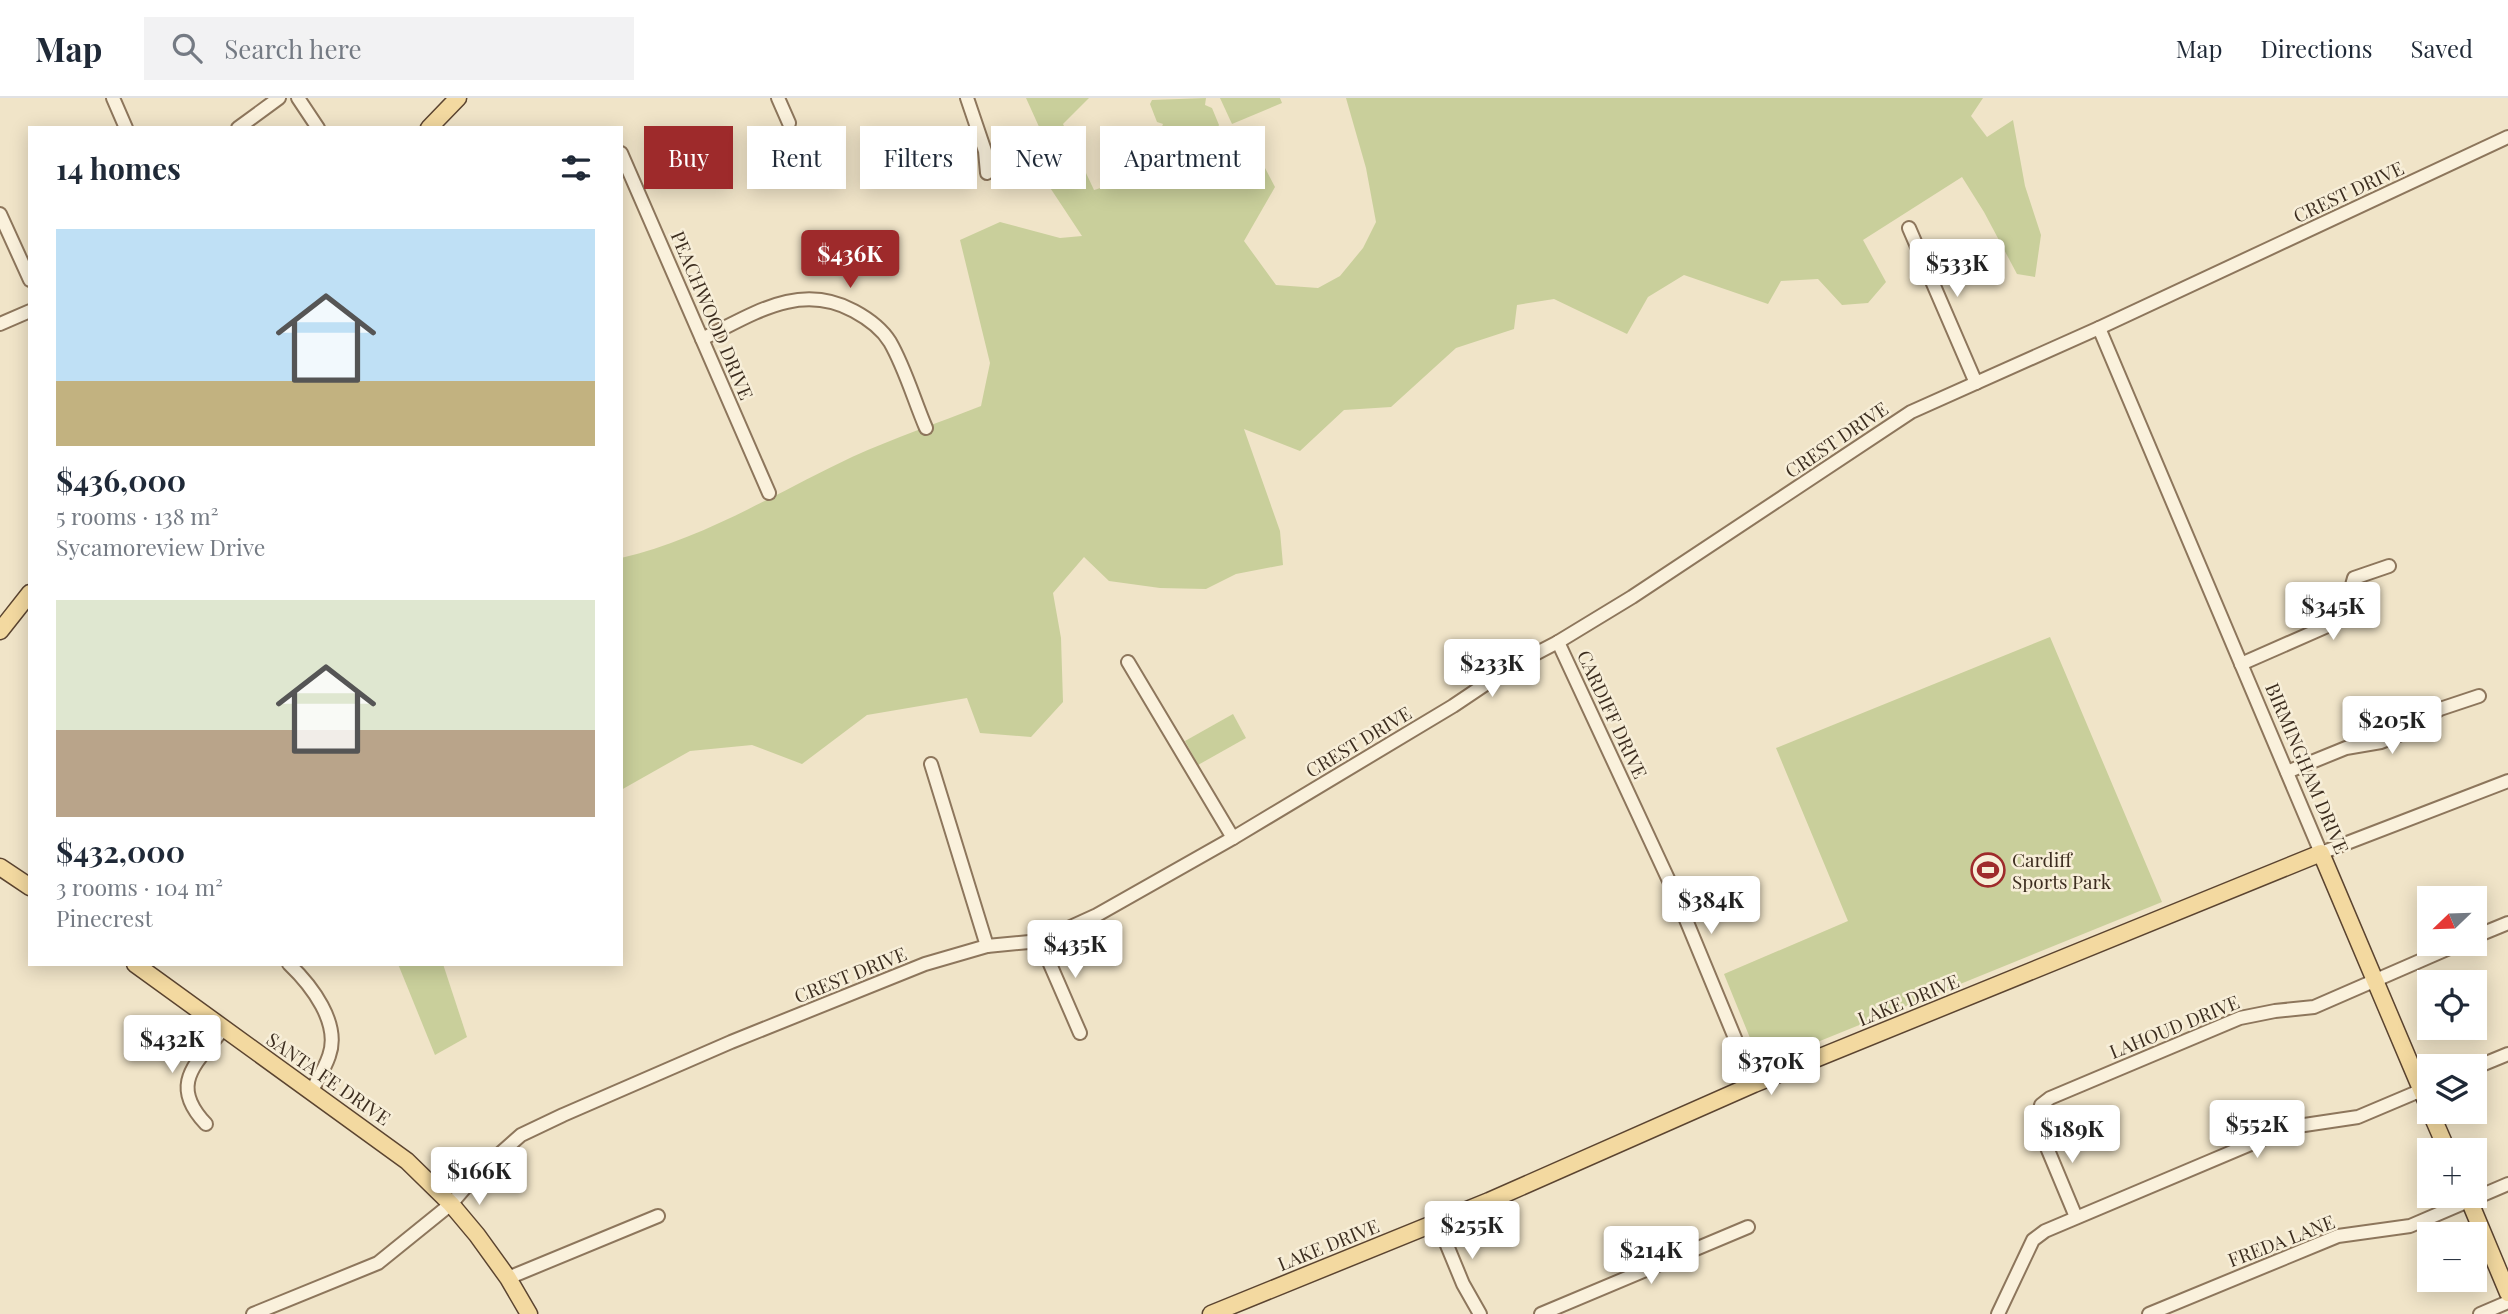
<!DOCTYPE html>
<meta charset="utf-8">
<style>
:root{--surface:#fff;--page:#f2f2f3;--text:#1f2937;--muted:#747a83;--line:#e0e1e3;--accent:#9e2a2b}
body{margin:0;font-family:"Playfair Display",serif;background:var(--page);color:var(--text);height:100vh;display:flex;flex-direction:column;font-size:26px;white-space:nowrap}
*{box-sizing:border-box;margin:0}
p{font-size:23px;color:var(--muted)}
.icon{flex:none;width:38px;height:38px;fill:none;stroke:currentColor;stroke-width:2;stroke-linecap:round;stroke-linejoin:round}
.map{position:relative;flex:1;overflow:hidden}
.sheet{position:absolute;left:28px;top:28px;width:595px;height:840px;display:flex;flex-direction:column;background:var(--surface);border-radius:0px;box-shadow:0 4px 18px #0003}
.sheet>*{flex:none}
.banner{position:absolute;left:644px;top:28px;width:665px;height:63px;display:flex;gap:14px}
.needle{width:46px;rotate:247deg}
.controls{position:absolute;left:2417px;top:788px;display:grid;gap:14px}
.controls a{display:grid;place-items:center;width:70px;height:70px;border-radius:0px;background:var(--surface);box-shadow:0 4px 18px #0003;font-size:35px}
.price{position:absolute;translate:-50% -60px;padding:0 16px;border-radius:7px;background:#fff;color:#222;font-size:23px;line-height:46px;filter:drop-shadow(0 2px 4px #0008)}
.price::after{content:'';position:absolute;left:50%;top:42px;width:21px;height:16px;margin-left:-10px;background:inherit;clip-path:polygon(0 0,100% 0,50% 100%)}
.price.current{background:var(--accent);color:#fff}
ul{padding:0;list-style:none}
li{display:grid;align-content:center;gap:14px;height:371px;padding:0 28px}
li span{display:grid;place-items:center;height:217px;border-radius:0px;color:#555}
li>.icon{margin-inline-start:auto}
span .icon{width:126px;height:126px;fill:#fffc;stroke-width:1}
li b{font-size:30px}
h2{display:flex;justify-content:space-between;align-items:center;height:84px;padding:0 28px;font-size:30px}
.pill{padding:0 24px;border-radius:0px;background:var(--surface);box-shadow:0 4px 18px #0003;font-size:24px;line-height:63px}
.pill.current{background:var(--accent);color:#fff}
header{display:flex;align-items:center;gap:42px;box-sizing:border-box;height:98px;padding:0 35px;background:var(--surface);border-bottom:2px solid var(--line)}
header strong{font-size:33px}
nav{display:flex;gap:38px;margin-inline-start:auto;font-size:24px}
.search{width:490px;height:63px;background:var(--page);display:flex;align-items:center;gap:18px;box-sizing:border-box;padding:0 24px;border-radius:0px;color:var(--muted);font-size:26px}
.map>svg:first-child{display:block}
.green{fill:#c9cf9b}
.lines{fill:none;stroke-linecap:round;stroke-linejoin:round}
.minor-casing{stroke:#8d765c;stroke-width:16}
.major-casing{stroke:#5b4430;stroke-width:19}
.minor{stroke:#faf1dc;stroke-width:12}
.major{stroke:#f3d9a0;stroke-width:16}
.labels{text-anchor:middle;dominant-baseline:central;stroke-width:5;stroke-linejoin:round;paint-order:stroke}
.street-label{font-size:19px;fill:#3d2e20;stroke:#f7eed8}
.poi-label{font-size:19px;fill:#3d2e20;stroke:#f7eed8;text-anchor:start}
</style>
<header>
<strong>Map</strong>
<div class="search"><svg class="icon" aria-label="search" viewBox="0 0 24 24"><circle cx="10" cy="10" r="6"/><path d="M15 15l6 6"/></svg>Search here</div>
<nav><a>Map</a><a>Directions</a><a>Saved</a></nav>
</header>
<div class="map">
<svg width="2508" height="1216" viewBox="0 0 2508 1216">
<rect width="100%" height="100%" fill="#f0e4c8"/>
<!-- green -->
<g class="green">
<path d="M1026,0H1089L1063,26L1094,92L1162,71L1188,46L1173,51L1169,50L1161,31L1163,26L1157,24L1150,6L1152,2L1206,0L1205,7L1212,10L1219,27L1216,33L1196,42L1244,30L1275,89L1244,143L1276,187L1318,190L1340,178L1363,150L1376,124L1366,70L1346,0H1983L1971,18L1987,39L2013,22L2025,88L2041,137L2035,179L2017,176L1984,114L1962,79L1863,142L1886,184L1868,205L1842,207L1818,181L1781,183L1768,206L1684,177L1648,199L1627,236L1554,201L1517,207L1514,231L1456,250L1391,309L1344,312L1300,353L1244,331L1280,433L1283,467L1236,476L1206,491L1160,490L1109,483L1084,459L1053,495L1061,540L1063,604L1031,639L980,635L967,600L867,617L802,666L752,647L690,653L621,692V460C703,441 776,395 852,359C894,340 938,325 981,308L990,265L960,142L1000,124L1060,140L1082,138L1043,79L1045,42Z"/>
<path d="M1220,0H1280L1282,5L1232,26Z"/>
<path d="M2050,539L2162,804L1761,967L1724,876L1848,823L1776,650Z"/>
<path d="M1233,616L1246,640L1198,667L1185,643Z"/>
<path d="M398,866H443L467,939L435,957Z"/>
</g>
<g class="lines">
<defs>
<g id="minor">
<path d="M113,0L126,30"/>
<path d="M298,0L318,30"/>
<path d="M778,0L789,25"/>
<path d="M967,0L985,53L987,75"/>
<path d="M238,30L279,0"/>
<path d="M621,55L769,395"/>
<path d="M0,116L30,182"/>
<path d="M1909,130L1976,285"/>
<path d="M0,226L30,213"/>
<path d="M2099,230L2321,755L2508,683"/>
<path d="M702,241C752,217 799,183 854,213C867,220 882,231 890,244C905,270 914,302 926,330"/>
<path d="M1558,544L1677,800L1754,986"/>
<path d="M1128,564L1233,740"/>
<path d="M2241,566L2332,526L2346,509L2354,480L2389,468"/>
<path d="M931,666L987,848"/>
<path d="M2287,674L2346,650L2381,644L2401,636L2440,611L2479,598"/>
<path d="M2474,839L2508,825"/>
<path d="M1040,843L1080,935"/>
<path d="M289,866C311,887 341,925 329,958C325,970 318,981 312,992"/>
<path d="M2474,970L2508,956"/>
<path d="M206,1026C168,986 196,966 223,931"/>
<path d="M2076,1119L2038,1028L2041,1007L2050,1000L2240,920L2275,913L2314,909L2461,845"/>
<path d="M1437,1123L1463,1186L1480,1216"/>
<path d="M508,1180L658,1118"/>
<path d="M253,1216L378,1165L451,1106L476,1077L521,1037L563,1017L731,944L925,866L987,848L1040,843L1097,817L1233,740L1453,608L1514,567L1558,544L1632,499L1911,314L2099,230L2508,39"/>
<path d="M1541,1216L1748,1129"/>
<path d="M1998,1216L2033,1142L2045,1133L2291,1029L2358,1019L2429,989"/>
<path d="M2149,1216L2338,1138L2410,1128L2508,1086"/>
<path d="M2480,1216L2508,1204"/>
</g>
<g id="major">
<path d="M429,30L458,0"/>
<path d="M0,533L30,495"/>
<path d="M0,769L30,789"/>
<path d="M135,866L407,1063L451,1106L477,1137L508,1180L529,1216"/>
<path d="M2430,1013L2447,1052"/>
<path d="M2467,1097L2508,1195"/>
<path d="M1211,1216L1489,1103L1754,986L2321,755L2429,1010"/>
</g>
</defs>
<!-- minor casing -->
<use href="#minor" class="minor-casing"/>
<!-- major casing -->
<use href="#major" class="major-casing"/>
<!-- minor -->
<use href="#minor" class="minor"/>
<!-- major -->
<use href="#major" class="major"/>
</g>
<!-- icons -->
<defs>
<symbol id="stadium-ring" viewBox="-11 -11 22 22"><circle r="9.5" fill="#f7eed8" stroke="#9e2a2b" stroke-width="1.5"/><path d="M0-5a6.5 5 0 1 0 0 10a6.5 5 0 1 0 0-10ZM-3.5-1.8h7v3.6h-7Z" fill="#9e2a2b"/></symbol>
</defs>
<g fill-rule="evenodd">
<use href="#stadium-ring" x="1969" y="753" width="38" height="38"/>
</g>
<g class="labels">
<!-- street labels -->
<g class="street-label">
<text transform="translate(2348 93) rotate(-25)">CREST DRIVE</text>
<text transform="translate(713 217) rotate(67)">PEACHWOOD DRIVE</text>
<text transform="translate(1836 341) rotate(-34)">CREST DRIVE</text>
<text transform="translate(1613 616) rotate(65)">CARDIFF DRIVE</text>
<text transform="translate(1358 643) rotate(-31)">CREST DRIVE</text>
<text transform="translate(2308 670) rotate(67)">BIRMINGHAM DRIVE</text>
<text transform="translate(850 876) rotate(-22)">CREST DRIVE</text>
<text transform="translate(1908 901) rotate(-22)">LAKE DRIVE</text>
<text transform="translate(2174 928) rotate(-22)">LAHOUD DRIVE</text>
<text transform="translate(329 980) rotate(35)">SANTA FE DRIVE</text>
<text transform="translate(2281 1142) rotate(-21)">FREDA LANE</text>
<text transform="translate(1328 1146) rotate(-22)">LAKE DRIVE</text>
</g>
<!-- poi labels -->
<g class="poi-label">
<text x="2012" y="761">Cardiff<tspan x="2012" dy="22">Sports Park</tspan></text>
</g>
</g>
</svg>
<div class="controls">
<a><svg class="needle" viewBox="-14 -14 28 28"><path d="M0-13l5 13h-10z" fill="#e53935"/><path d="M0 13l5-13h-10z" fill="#747a83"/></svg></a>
<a><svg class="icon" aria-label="locate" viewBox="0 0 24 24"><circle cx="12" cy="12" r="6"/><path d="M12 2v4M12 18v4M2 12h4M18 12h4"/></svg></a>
<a><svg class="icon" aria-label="layers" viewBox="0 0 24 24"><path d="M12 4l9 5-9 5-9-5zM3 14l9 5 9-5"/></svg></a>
<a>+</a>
<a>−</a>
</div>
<b class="price current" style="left:850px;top:192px">$436K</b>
<b class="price" style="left:1957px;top:201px">$533K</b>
<b class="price" style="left:2333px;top:544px">$345K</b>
<b class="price" style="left:1492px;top:601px">$233K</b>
<b class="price" style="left:2392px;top:658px">$205K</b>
<b class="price" style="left:1711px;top:838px">$384K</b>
<b class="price" style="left:1075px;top:882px">$435K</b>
<b class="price" style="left:172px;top:977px">$432K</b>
<b class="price" style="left:1771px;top:999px">$370K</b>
<b class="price" style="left:2257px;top:1062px">$552K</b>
<b class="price" style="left:2072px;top:1067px">$189K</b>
<b class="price" style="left:479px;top:1109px">$166K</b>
<b class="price" style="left:1472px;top:1163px">$255K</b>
<b class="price" style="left:1651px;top:1188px">$214K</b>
<div class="banner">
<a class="pill current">Buy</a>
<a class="pill">Rent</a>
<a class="pill">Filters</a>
<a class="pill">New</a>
<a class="pill">Apartment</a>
</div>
<section class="sheet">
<h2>14 homes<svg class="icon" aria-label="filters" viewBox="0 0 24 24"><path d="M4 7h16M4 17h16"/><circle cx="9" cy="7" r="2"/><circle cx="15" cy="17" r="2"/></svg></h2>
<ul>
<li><span style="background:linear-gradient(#bfe0f5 70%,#c2b280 0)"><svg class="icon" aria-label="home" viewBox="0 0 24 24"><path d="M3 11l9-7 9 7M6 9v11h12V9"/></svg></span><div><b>$436,000</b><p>5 rooms · 138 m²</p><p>Sycamoreview Drive</p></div></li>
<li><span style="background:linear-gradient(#dfe7d0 60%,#b9a48a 0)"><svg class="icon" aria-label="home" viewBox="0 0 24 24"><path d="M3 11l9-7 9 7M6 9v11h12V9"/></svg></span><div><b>$432,000</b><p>3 rooms · 104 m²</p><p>Pinecrest</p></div></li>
</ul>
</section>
</div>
